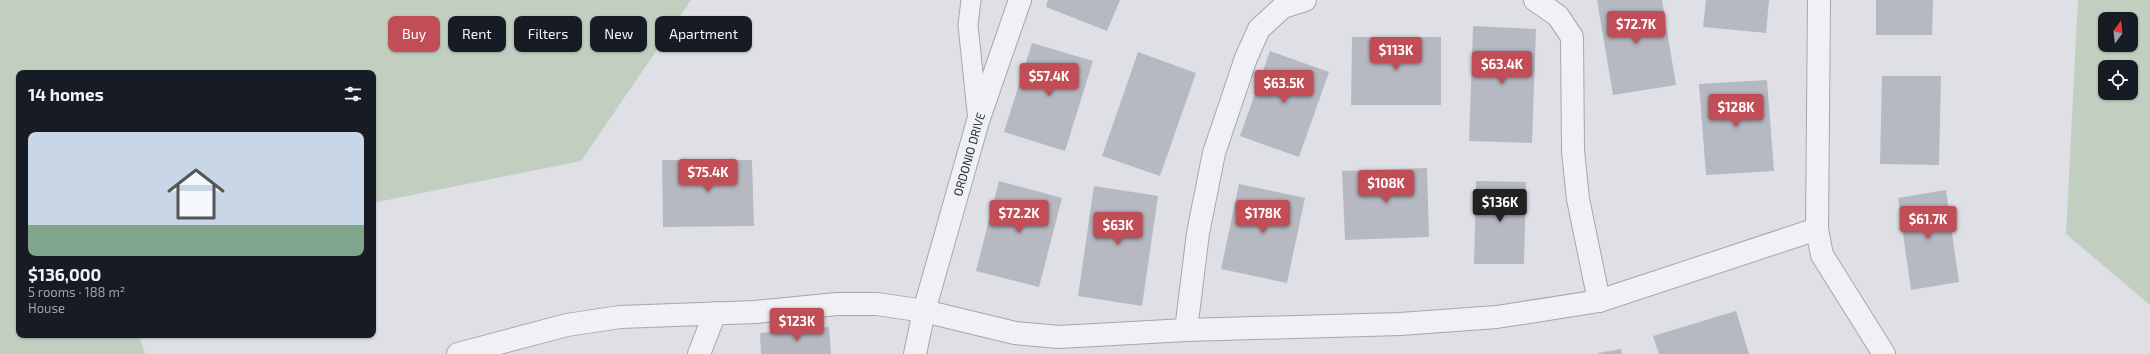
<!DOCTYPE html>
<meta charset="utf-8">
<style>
:root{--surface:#171b24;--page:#20242c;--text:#f1f3f6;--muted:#9ea1a6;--line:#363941;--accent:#c14d56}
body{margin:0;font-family:"Exo 2",sans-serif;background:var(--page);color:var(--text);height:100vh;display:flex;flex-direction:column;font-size:15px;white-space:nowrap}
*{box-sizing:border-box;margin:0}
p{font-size:13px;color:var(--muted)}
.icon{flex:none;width:22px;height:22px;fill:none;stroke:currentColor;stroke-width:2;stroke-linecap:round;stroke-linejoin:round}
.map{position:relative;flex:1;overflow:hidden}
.panel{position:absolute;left:16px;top:70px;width:360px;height:268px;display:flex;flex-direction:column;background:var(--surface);border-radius:8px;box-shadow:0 1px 3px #0004}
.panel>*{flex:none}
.guide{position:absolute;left:388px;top:16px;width:380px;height:36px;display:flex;gap:8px}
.needle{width:26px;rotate:15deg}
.controls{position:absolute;left:2098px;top:12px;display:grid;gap:8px}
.controls a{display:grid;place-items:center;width:40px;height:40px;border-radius:8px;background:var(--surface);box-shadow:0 1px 3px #0004;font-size:20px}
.price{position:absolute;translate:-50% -34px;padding:0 9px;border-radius:4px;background:var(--accent);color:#fff;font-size:13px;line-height:26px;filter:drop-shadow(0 1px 2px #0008)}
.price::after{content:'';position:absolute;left:50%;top:24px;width:12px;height:9px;margin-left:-6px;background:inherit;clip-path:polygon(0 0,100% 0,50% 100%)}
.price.selected{background:#222;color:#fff}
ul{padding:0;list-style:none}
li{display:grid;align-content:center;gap:8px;height:212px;padding:0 12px}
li+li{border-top:1px solid var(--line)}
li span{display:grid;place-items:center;height:124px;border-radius:8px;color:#555}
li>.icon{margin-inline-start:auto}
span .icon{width:72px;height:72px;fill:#fffc;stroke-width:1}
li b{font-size:17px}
h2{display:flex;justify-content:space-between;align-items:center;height:48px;padding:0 12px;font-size:17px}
.chip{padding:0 14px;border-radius:8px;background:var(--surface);box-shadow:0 1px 3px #0004;font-size:14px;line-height:36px}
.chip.selected{background:var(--accent);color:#fff}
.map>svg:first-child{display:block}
.green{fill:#c2cfc0;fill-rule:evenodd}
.building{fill:#b6b9c2}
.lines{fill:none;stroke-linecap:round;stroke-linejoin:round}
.service-casing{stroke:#a4a7af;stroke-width:21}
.minor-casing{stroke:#a4a7af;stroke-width:24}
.service{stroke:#f0f1f5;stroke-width:19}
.minor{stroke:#f0f1f5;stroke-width:22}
.labels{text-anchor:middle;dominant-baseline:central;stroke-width:4;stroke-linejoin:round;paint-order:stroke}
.street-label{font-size:12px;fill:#292e3b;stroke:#edeff4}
</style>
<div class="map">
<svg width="2150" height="354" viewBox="0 0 2150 354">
<rect width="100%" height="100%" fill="#dee0e6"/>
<!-- green -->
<g class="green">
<path d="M0,0H691L581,161L373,203V73H19V335H139L145,354H0Z"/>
<path d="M2078,0H2150V305L2066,234ZM2105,19H2131V45H2105ZM2105,67H2131V93H2105Z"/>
</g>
<!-- building -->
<g class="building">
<path d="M1048,0H1120L1107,31L1046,7Z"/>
<path d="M1597,0H1662L1676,85L1613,95Z"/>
<path d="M1706,0H1769L1766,33L1703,27Z"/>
<path d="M1876,0H1933L1932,35H1876Z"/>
<path d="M1473,26L1536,29L1532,143L1469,141Z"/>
<path d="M1352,37H1441V105H1351Z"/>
<path d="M1032,43L1093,61L1065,151L1004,132Z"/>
<path d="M1270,51L1329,72L1299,157L1240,136Z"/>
<path d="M1138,52L1196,73L1160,176L1102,156Z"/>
<path d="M1882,76H1941L1939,165L1880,164Z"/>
<path d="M1767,80L1774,171L1706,175L1699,84Z"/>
<path d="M662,160H752L754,226L663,227Z"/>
<path d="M1427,168L1429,237L1345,240L1342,171Z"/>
<path d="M999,181L1062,198L1039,287L976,271Z"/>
<path d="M1476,181L1526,182L1524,264H1474Z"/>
<path d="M1239,184L1305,198L1287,283L1221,269Z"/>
<path d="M1094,186L1158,196L1142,306L1078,296Z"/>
<path d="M1946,190L1959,282L1911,290L1898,198Z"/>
<path d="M1736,311L1749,354H1659L1653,336Z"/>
<path d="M829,327L831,354H761L760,333Z"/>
<path d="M1621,349L1622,354H1598V353Z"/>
</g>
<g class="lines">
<defs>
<path id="service" d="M971,0L968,25L978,121"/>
<g id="minor">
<path d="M1535,0L1558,16L1572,37L1573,151L1578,199L1599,301"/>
<path d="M1819,0L1817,229L1822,255L1884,354"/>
<path d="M1186,330L1198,233L1214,153L1246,58L1259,29L1283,7L1305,0"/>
<path d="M458,354L567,325L620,317L755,312L837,304H877L924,311L1015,333L1059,337L1186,330L1400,324L1497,317L1599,301L1817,229"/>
<path d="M699,354L715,313"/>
<path id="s1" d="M915,354L924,311L978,121L1020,0"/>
</g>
</defs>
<!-- service casing -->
<use href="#service" class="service-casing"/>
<!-- minor casing -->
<use href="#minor" class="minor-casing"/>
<!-- service -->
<use href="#service" class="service"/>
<!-- minor -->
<use href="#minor" class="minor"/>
</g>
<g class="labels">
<!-- street labels -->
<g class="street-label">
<text stroke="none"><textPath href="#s1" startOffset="207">ORDONIO DRIVE</textPath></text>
</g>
</g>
</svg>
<div class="controls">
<a><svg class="needle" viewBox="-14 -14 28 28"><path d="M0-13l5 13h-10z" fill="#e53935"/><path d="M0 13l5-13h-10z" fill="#9ea1a6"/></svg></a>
<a><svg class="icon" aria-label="locate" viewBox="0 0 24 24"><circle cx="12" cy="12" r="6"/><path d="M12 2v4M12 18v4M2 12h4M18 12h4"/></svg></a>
</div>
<b class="price" style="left:1636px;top:45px">$72.7K</b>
<b class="price" style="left:1396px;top:71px">$113K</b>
<b class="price" style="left:1502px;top:85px">$63.4K</b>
<b class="price" style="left:1049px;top:97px">$57.4K</b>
<b class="price" style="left:1284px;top:104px">$63.5K</b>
<b class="price" style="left:1736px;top:128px">$128K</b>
<b class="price" style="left:708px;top:193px">$75.4K</b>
<b class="price" style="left:1386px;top:204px">$108K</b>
<b class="price selected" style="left:1500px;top:223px">$136K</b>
<b class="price" style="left:1019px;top:234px">$72.2K</b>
<b class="price" style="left:1263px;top:234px">$178K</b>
<b class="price" style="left:1928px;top:240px">$61.7K</b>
<b class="price" style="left:1118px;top:246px">$63K</b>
<b class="price" style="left:797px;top:342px">$123K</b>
<div class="guide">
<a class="chip selected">Buy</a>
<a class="chip">Rent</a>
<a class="chip">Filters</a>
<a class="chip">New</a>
<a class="chip">Apartment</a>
</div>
<section class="panel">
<h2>14 homes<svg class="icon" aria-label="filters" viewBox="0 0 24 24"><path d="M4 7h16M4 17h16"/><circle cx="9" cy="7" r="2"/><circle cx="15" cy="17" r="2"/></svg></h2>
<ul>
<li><span style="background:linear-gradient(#c9d6e8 75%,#7fa58c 0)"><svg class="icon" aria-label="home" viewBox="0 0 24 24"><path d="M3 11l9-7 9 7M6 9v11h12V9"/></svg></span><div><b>$136,000</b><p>5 rooms · 188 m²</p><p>House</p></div></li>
</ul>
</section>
</div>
